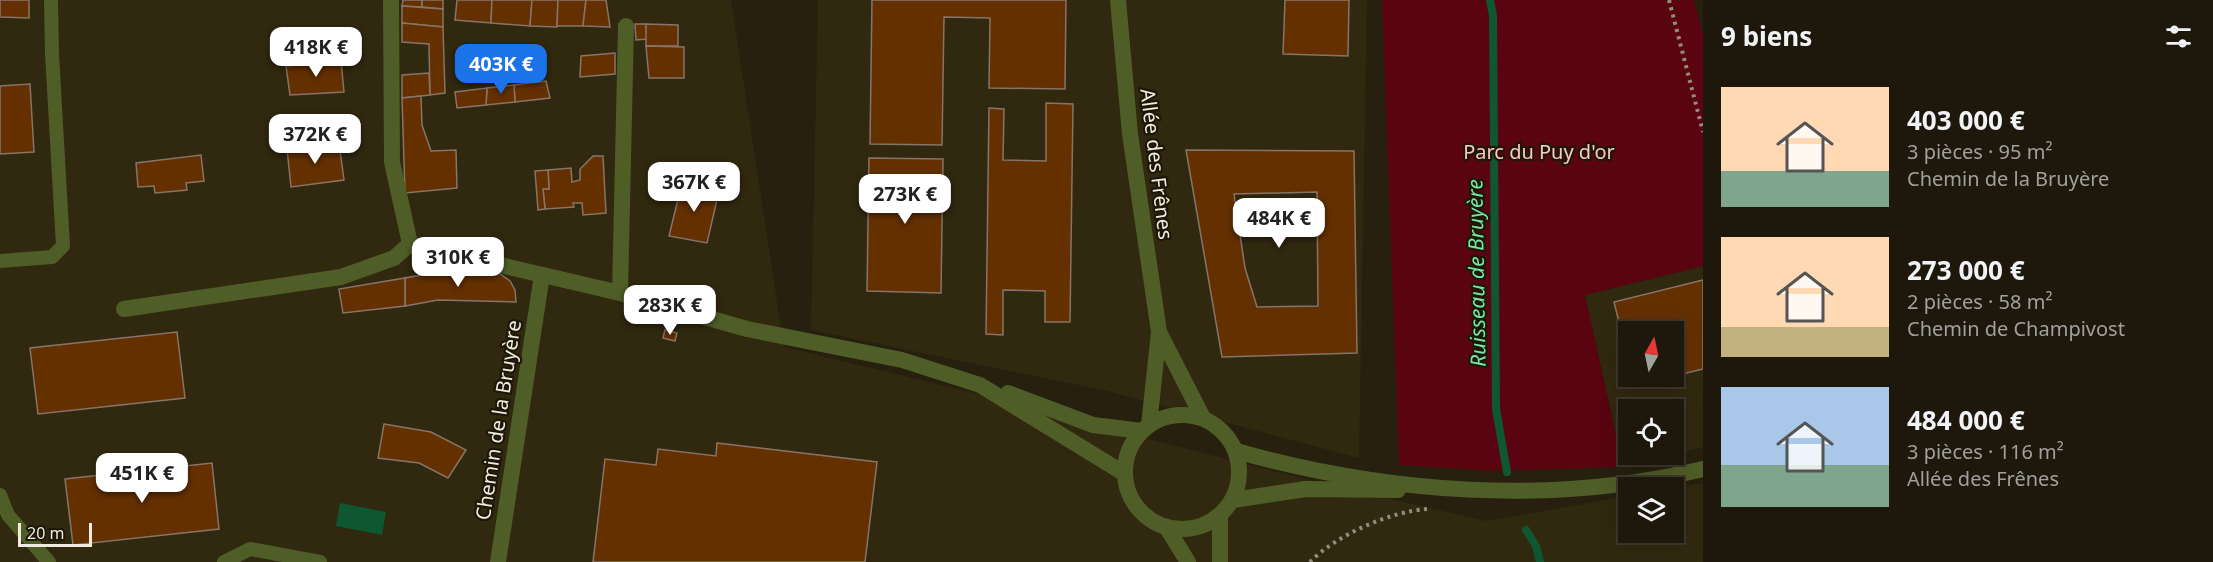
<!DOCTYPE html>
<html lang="fr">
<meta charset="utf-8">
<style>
:root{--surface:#1d180b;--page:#2a2519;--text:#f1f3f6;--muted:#a0a09d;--line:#3b372c;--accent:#1a73e8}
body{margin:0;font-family:"Noto Sans",sans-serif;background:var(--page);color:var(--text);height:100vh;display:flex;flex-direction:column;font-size:22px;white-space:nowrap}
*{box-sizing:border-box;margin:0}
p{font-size:20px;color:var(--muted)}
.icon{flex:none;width:33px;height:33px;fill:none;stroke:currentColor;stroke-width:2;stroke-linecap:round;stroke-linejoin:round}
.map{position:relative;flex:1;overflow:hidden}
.panel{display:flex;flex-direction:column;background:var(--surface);width:510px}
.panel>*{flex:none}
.needle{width:39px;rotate:9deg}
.controls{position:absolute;left:1618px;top:321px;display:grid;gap:12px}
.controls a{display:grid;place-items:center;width:66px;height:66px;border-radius:0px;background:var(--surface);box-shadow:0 6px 24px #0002,0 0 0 2px var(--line);font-size:30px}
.scale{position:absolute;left:18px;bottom:15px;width:74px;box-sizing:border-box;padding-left:6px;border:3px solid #efebe0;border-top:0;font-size:16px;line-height:21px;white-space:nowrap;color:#efebe0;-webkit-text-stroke:4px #1d1707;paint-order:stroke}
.price{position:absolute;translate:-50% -51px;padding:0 14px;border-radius:12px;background:#fff;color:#222;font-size:20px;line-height:39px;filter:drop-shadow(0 2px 3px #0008)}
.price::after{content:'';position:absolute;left:50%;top:36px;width:18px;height:14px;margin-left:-9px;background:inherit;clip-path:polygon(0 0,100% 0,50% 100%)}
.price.selected{background:var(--accent);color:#fff}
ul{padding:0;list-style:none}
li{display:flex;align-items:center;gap:18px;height:150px;padding:0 18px}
li span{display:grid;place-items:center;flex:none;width:168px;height:120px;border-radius:0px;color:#555}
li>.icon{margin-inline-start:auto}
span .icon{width:72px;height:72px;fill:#fffc;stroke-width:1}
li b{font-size:26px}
h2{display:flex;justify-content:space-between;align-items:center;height:72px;padding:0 18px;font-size:26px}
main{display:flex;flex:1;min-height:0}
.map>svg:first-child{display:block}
.built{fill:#312810;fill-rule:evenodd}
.green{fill:#590410}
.water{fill:#0e5731}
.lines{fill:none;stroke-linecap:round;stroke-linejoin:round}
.stream{stroke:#0e5731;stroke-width:8}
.building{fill:#643000;stroke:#877468;stroke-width:1.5;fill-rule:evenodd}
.path{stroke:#928d7f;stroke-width:4;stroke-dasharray:3 4.5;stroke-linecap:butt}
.service{stroke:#4f5d27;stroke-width:14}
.minor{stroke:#4f5d27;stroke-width:16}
.tertiary{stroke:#4f5d27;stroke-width:16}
.labels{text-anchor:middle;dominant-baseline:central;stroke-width:4.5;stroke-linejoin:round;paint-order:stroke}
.park-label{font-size:20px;fill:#fac7c4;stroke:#1d1707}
.street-label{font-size:20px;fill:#efebe0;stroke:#1d1707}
.water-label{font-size:21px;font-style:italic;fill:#74e7a1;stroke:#1d1707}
</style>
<main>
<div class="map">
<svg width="1703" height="562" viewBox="0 0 1703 562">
<rect width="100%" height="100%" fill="#27200f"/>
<!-- built -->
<g class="built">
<path d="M0,0H731L784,347L1057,413L1093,425L1313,481L1486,521L1629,496V532H1674V488L1703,483V562H0Z"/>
<path d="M818,0H1367L1359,458L1107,391L811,330Z"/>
<path d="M1703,266V447L1674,454V410H1629V454H1674L1623,467L1585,295ZM1629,332H1674V376H1629Z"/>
</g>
<!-- green -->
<path class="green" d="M1382,0H1694L1703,35V266L1585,295L1623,467L1494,471L1399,465Z"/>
<!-- water -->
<path class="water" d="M340,503L386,512L382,535L336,526Z"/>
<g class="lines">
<!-- stream -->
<g class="stream">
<path d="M1490,0L1493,16L1496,409L1507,472"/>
<path d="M1526,530L1536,546L1540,562"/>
</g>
</g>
<!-- building -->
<g class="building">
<path d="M0,0H29V18L0,17Z"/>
<path d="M403,0H422V7L402,6Z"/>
<path d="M422,0H443V9L422,7Z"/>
<path d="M457,0H492L491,23L455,20Z"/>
<path d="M492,0H532L530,26L491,23Z"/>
<path d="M532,0H558L557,27L530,26Z"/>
<path d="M558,0H586L583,26H557Z"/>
<path d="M586,0H606L610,27L583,26Z"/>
<path d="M872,0H1066L1065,89L989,88L990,18L944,17L942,145L870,144Z"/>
<path d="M1285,0H1349L1348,56L1283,54Z"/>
<path d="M402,6L443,9V27L402,23Z"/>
<path d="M402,23L443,27L445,93L430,95L429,44L402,42Z"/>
<path d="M635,24H646L647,39L636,40Z"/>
<path d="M646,24L678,25V46H646Z"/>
<path d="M646,46L684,47V78H649Z"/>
<path d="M615,53V74L580,77L581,56Z"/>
<path d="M341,60L344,92L290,95L286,66Z"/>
<path d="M429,73L430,95L402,98V75Z"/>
<path d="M546,81L550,98L515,102L514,85Z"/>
<path d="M30,84L34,152L0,154V86Z"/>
<path d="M514,85L515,102L486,105L487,88Z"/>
<path d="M487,88L486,105L457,108L455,92Z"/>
<path d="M421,96L422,125L431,151L456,150L457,188L405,193L402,98Z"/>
<path d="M1046,103L1073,104L1070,322H1045V291L1003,290V335L986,334L989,108L1004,109L1003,160L1046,161Z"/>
<path d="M339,143L344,180L291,187L287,149Z"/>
<path d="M1186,150L1354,151L1357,353L1222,357ZM1317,192L1318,306L1257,307L1245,268L1234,194Z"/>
<path d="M201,155L204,181L186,183L187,190L155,193L154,186L138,187L136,163Z"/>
<path d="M593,156H603L606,213L583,215L582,203H573L574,207L545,209L543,189H549L548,170L571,168L572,182L580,180V169Z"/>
<path d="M869,158L943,159L941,293L867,291Z"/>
<path d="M548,170L549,189H543L545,209L538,210L535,171Z"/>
<path d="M682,183L719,191L707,243L669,236Z"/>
<path d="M439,272L500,274L510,281L515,290L516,302L438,300L405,306V278Z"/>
<path d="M405,278V306L343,313L339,289Z"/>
<path d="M1703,280V369L1674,376V332H1629V363L1614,302Z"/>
<path d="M665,330L677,333L675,341L663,338Z"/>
<path d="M177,332L185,398L38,414L30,348Z"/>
<path d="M1632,376H1672L1635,386Z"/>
<path d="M384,424L431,432L466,450L448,478L419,463L378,458Z"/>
<path d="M717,443L877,462L865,562H593L605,459L656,465L658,449L716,456Z"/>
<path d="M212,463L219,529L73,545L65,479Z"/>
</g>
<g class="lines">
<!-- path -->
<g class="path">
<path d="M1669,0L1703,132"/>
<path d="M1310,562C1336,535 1391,511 1428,509"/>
</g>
<!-- service -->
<g class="service">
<path d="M0,261L52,257L63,246L52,54L51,0"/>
<path d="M0,495L8,515L49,562"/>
<path d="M224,562L250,549L320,562"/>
</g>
<!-- minor -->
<g class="minor">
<path d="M391,0L392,162L410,244"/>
<path d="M410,244L620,293L747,329L902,360L980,385L1125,474"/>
<path d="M620,293L626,26"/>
<path d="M124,309L341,277L394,258L410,244"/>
<path d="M1008,393L1093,425L1142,431"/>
</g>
<!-- tertiary -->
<g class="tertiary">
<path d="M1118,0L1130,134L1159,332L1149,425"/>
<path d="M1159,332L1203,418"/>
<circle cx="1182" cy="472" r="57"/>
<path d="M1236,451C1386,493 1551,506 1703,469"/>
<path d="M1233,500L1306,489L1398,490"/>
<path d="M1220,516V562"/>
<path d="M1167,528L1188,562"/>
<path d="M498,562L542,275"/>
</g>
</g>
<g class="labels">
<!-- park labels -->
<g class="park-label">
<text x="1539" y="151">Parc du Puy d'or</text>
</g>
<!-- street labels -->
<g class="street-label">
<text transform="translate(1157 164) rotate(83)">Allée des Frênes</text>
<text transform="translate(498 420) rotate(-81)">Chemin de la Bruyère</text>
</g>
<!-- water labels -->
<g class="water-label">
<text transform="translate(1476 273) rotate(-91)">Ruisseau de Bruyère</text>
</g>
</g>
</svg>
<div class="controls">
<a><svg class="needle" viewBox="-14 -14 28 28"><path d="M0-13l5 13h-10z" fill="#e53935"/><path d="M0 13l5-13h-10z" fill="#a0a09d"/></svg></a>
<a><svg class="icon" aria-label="locate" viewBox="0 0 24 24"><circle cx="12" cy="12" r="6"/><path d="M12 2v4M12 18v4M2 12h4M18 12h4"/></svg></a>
<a><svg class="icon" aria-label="layers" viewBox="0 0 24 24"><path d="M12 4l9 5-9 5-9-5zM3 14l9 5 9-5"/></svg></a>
</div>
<div class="scale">20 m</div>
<b class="price" style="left:316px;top:78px">418K €</b>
<b class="price selected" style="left:501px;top:95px">403K €</b>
<b class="price" style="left:315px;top:165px">372K €</b>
<b class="price" style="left:694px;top:213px">367K €</b>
<b class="price" style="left:905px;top:225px">273K €</b>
<b class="price" style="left:1279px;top:249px">484K €</b>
<b class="price" style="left:458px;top:288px">310K €</b>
<b class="price" style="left:670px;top:336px">283K €</b>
<b class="price" style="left:142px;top:504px">451K €</b>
</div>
<section class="panel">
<h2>9 biens<svg class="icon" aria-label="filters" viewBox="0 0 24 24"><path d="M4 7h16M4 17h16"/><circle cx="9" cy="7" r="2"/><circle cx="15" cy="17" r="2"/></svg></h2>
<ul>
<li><span style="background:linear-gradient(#ffd9b3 70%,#7fa58c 0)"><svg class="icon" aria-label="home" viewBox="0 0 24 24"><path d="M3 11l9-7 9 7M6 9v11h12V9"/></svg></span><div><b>403 000 €</b><p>3 pièces · 95 m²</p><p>Chemin de la Bruyère</p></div></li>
<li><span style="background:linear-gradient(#ffd9b3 75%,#c2b280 0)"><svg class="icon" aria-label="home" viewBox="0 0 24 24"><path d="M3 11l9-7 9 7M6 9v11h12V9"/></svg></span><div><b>273 000 €</b><p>2 pièces · 58 m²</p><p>Chemin de Champivost</p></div></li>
<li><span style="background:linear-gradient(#a9c7e8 65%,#7fa58c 0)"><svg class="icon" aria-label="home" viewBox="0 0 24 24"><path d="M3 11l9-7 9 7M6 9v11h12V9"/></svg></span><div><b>484 000 €</b><p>3 pièces · 116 m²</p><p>Allée des Frênes</p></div></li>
</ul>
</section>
</main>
